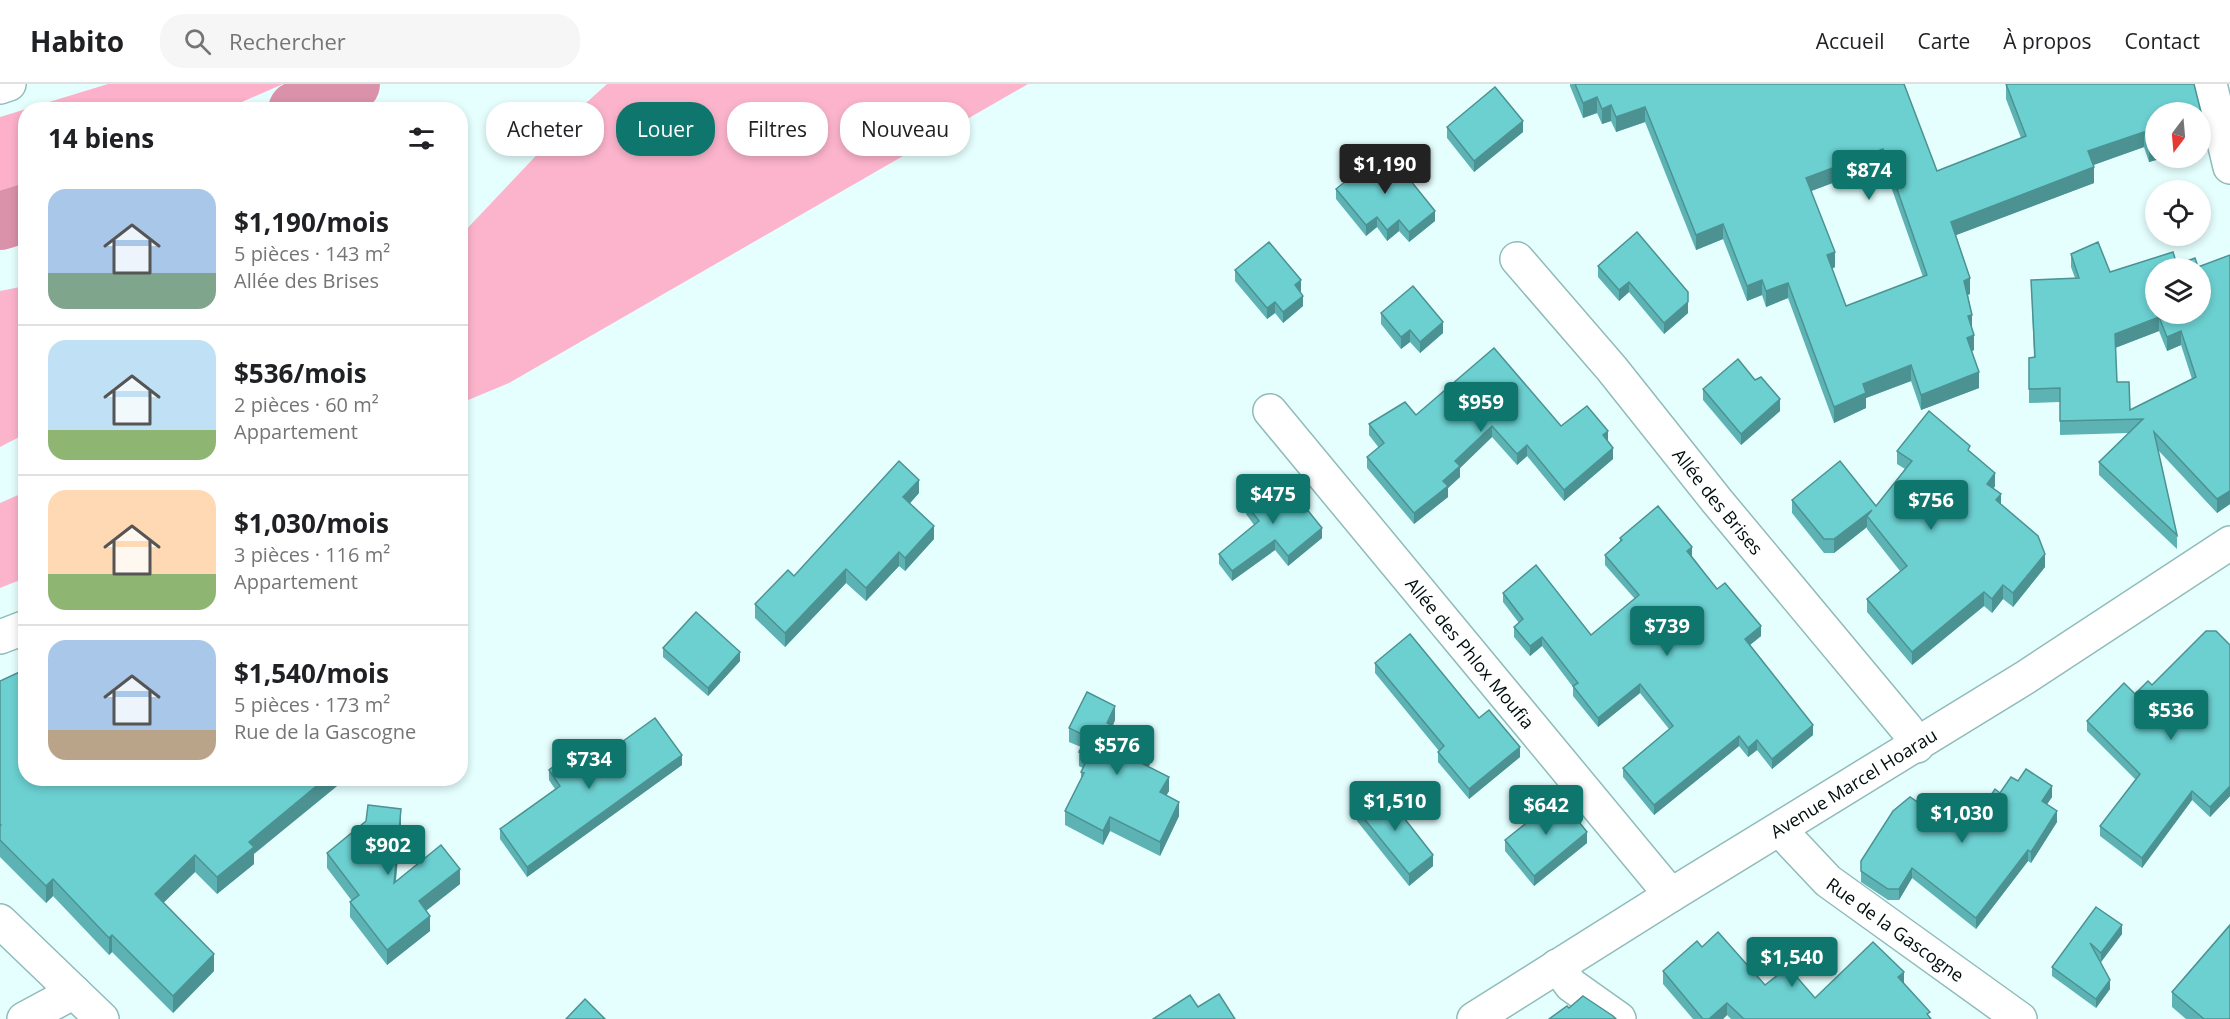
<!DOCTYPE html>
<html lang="fr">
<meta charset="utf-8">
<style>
:root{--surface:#fff;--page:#f6f6f6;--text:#202124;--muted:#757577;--line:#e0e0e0;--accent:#0f766e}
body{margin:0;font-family:"Open Sans",sans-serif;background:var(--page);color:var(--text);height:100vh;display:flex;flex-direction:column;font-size:22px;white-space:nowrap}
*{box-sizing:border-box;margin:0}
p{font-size:20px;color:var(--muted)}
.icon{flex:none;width:33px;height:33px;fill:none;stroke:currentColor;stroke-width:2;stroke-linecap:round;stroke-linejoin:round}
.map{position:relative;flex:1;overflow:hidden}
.details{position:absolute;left:18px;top:18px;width:450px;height:684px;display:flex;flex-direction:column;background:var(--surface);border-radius:24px;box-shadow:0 3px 9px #0003}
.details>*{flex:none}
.banner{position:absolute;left:486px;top:18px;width:570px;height:54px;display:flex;gap:12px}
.needle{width:39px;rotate:196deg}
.fabs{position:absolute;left:2145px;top:18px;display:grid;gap:12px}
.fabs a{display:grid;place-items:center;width:66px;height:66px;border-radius:50%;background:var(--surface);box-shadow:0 3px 9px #0003;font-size:30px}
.price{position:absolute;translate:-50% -51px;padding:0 14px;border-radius:6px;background:var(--accent);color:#fff;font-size:20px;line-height:39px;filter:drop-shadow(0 2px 3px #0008)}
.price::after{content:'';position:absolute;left:50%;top:36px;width:18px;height:14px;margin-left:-9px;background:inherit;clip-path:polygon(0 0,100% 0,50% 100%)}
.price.selected{background:#222;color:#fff}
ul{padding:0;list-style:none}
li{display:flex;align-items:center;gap:18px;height:150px;padding:0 30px}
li+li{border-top:2px solid var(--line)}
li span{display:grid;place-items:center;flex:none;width:168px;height:120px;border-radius:18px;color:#555}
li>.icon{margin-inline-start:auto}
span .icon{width:72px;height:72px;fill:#fffc;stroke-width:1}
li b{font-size:26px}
h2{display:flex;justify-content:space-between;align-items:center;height:72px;padding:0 30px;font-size:26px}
.chip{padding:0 21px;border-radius:24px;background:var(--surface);box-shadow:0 3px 9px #0003;font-size:21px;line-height:54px}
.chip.selected{background:var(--accent);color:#fff}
header{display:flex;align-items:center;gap:36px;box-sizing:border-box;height:84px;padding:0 30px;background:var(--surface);border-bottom:2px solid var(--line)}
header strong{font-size:28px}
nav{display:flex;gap:33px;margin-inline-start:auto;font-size:21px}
.search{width:420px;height:54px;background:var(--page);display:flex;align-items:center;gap:15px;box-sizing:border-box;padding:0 21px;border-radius:24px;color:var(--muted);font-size:22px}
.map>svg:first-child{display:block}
.green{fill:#fcb4cc}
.forest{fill:#fcb0ca}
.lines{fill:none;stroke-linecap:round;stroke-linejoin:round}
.river{stroke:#da91aa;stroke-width:58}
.minor-casing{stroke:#91bbbb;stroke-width:36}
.major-casing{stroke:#91bbbb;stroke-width:36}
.minor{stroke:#fff;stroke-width:33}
.major{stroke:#fff;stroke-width:33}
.wall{fill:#5db3b4;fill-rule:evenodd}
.shaded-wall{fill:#4c9292}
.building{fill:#6cd0d1;stroke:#4c9292;stroke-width:1.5;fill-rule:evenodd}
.labels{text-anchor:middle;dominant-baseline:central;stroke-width:4.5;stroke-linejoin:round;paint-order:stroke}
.street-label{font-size:18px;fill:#010e0e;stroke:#e5fffe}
</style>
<header>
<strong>Habito</strong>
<div class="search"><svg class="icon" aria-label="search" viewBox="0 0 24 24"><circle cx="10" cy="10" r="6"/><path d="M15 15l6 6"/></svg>Rechercher</div>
<nav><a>Accueil</a><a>Carte</a><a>À propos</a><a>Contact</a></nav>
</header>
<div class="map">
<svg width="2230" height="935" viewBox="0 0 2230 935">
<rect width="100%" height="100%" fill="#e5fffe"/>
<!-- green -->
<g class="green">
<path d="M607,0H1028L509,299L461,319V151L586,19Z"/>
<path d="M25,202V350L0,363V207Z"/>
<path d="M25,408V494L0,504V419Z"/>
</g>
<!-- forest -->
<path class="forest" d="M108,0H283L226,25L26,26L25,103L0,111V33Z"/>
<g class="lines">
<!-- river -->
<g class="river">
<path d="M297,26L351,0"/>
<path d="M0,137L26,129"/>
</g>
<defs>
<g id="minor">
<path d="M2210,0L2230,83"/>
<path d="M0,3L9,0"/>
<path id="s1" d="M1517,175L1612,285L1717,417L1907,645L1917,662"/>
<path id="s2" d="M1270,327L1671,811"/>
<path d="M0,553L26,543"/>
<path id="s3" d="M1780,746L1828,797L2020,935"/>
<path d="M0,837L102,935"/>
<path d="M1557,882L1571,901L1619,935"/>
<path d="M24,935L74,908"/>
</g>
<g id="major">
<path id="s4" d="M1474,935L1671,811L2026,593L2230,459"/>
</g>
</defs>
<!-- minor casing -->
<use href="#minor" class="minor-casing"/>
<!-- major casing -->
<use href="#major" class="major-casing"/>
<!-- minor -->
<use href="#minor" class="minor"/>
<!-- major -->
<use href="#major" class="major"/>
</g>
<!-- wall -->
<g class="wall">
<path d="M1570,0H1904L1937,87L2021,54L2006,15V0H2194L2205,44V59L2200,61V28H2156V74H2163L2149,78L2144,63L2093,81L2094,99L1956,151L1970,194V210L1968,211L1972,231V246L1974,251V266L1972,267L1979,288V304L1921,326L1911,297L1866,314V324L1834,339L1788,214L1766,223L1762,211L1747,217L1723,155L1696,166L1645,38L1616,48L1611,37L1602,40L1597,29L1583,34L1570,2ZM1883,80L1923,193L1846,222L1832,185L1835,183V168L1811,107Z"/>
<path d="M1447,43L1523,48L1474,88L1447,54Z"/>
<path d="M1336,105L1435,137L1409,158L1399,147L1387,157L1377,143L1366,152L1336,115Z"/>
<path d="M2071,170L2110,188L2177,181L2198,183L2230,171V420L2217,429L2158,366L2177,451V465L2099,391V378L2129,349L2060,351V318L2029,319V274L2034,273L2031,196L2075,194L2071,183ZM2159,247L2167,267L2181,261L2192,295L2130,326L2117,298L2115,264Z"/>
<path d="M1598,182L1688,229L1664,250L1629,208L1619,217L1598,193Z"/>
<path d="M1235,186L1301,207L1300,208L1303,222L1283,239L1275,229L1267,235L1235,197Z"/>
<path d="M1381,229L1443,249L1420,269L1410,258L1401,265L1381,240Z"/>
<path d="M1703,305L1780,327L1741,361L1703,316Z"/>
<path d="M1416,331L1561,342L1608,358L1613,375L1564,417L1527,372L1517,381L1492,353L1460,384V393L1448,404V413L1414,440L1367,384V373L1379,364L1369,351V340Z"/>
<path d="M1897,367L1970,368L1995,402L1994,404L2001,421L2045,483L2013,523L2003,515L1992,529L1984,522L1912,581L1867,528V515L1900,487L1867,445V443L1834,469H1824L1792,429V416L1876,422L1905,385L1897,380Z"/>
<path d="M919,409L910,419L934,455L905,487L899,482L866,517L846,499L785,563L755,534V520L794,492Z"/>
<path d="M1246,420L1322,454L1288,482L1275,466L1232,497L1219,480V470L1254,441L1246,430Z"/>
<path d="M1620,454L1692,472L1717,505L1761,552L1750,561L1813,651L1772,685L1757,666L1748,673L1739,662L1654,731L1623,693V684L1669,645L1640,609L1598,643L1573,612V603L1542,562L1530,572L1514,553V543L1519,539L1503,518V509L1591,551L1635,515L1605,481V471L1620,457Z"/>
<path d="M2230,561V712L2210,733L2192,716L2142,784L2100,752V742L2136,696L2087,647V637L2152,601Z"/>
<path d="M663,564L740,577L708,612L663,573Z"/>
<path d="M1375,579L1479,634L1520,673L1469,715L1438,678V668L1439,667L1375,589Z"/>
<path d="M0,597L254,770V780L217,810L195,788L163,819L214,887L173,929L112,868L109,871L53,812L46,819L0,773Z"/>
<path d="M1115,636L1113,642L1152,676L1148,682L1169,707L1166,712L1179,732L1160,772L1110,747L1103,761L1065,741V727L1081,695V688L1083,684L1079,682V668L1081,663L1069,658V644Z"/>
<path d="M597,676L682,681L527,793L500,755V745L555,705L549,696V686Z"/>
<path d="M2018,697L2052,713L2047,720L2057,738L2031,779L2028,777L1976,845L1912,794L1899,816H1888L1861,798V777L1965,750L2000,709Z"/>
<path d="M1357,726L1433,782L1409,802L1357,737Z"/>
<path d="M401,740L396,797L460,800L426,827L430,847L387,881L350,833V818L352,817L327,784V769Z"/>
<path d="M1505,756L1587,759L1534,802L1505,767Z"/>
<path d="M2122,841V850L2101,878L2110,905L2096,924L2052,892V883Z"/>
<path d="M1702,863L1765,901L1815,914L1904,900L1931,935H1731L1727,931L1723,935H1693L1663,900V887Z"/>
<path d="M2172,908L2230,935H2186L2172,923Z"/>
</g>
<!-- shaded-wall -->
<g class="shaded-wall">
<path d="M1597,13V29L1583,34V19Z"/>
<path d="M1611,21V37L1602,40V25Z"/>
<path d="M1645,23V38L1616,48V33Z"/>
<path d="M1523,37V48L1474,88V77Z"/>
<path d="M2205,44V59L2200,61V45Z"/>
<path d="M2144,48V63L2088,83V67Z"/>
<path d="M2156,61V74H2163L2149,78V63Z"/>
<path d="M1883,65V80L1806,109V94Z"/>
<path d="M2094,83V99L1951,153V138Z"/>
<path d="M1435,127V137L1409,158V148Z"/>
<path d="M1377,133V143L1366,152V141Z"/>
<path d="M1399,136V147L1387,157V146Z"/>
<path d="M1723,140V155L1696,166V151Z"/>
<path d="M1835,168V183L1827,187V171Z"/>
<path d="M1970,194V210L1964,212V197Z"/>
<path d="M1301,196V207L1295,212V201Z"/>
<path d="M1762,196V211L1747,217V202Z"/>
<path d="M1629,198V208L1619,217V206Z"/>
<path d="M1788,199V214L1766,223V207Z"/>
<path d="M1303,212V222L1283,239V228Z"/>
<path d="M1275,218V229L1267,235V224Z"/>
<path d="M1688,218V229L1664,250V239Z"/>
<path d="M1972,231V246L1968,232Z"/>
<path d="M2159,233V247L2115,264V250Z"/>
<path d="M1443,238V249L1420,269V258Z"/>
<path d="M1410,246V258L1401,265V253Z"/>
<path d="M2181,247V261L2167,267V253Z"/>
<path d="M1974,251V266L1967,269V254Z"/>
<path d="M1911,281V297L1866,314V324L1834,339V323L1863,300Z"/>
<path d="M1979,288V304L1921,326V311Z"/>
<path d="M1780,315V327L1741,361V350Z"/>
<path d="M1492,342V353L1460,384V393L1448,404V413L1414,440V429L1455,377Z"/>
<path d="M1608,347V358L1603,351Z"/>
<path d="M1527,361V372L1517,381V370Z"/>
<path d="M1613,364V375L1564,417V406Z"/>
<path d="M1995,389V402L1987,413V400Z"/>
<path d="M919,396V409L903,427V413Z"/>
<path d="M2230,407V420L2217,429V415Z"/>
<path d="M2001,410V423L1996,416Z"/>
<path d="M1872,426L1867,432V443L1834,469V455Z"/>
<path d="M934,442V455L905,487V474Z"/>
<path d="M1322,444V454L1288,482V472Z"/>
<path d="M1275,456V466L1232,497V487Z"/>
<path d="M1692,463V472L1687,477V467Z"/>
<path d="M899,468V482L866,517V504Z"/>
<path d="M2045,470V483L2013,523V509Z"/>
<path d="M846,485V499L785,563V549Z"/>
<path d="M2003,501V515L1992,529V515Z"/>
<path d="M1984,508V522L1912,581V568Z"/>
<path d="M1761,542V552L1745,565V555Z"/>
<path d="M1542,553V562L1530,572V562Z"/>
<path d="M740,568V577L708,612V604Z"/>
<path d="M1640,600V609L1598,643V634Z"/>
<path d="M1115,622V636L1107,653V639Z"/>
<path d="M1813,641V651L1772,685V675Z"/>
<path d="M1739,652V662L1654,731V721Z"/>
<path d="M1757,656V666L1748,673V664Z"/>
<path d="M1152,662V676L1143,694V680Z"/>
<path d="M1520,663V673L1469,715V705Z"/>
<path d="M682,671V681L527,793V783Z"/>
<path d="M1169,693V707L1160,722V708Z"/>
<path d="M326,694H347L254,770V780L217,810V793L249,758Z"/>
<path d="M2052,702V713L2042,728V717Z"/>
<path d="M2230,702V712L2210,733V723Z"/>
<path d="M2192,707V716L2142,784V774Z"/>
<path d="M1179,718V732L1160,772V758Z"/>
<path d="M401,725V740L394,814V799Z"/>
<path d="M2057,727V738L2031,779V768Z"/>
<path d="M1110,733V747L1103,761V747Z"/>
<path d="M1587,748V759L1534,802V792Z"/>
<path d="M2028,766V777L1976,845V834Z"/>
<path d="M195,771V788L155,827V810Z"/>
<path d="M1433,771V782L1409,802V790Z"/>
<path d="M1912,784V794L1899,816V805Z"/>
<path d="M460,785V800L419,832V817Z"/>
<path d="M53,795V812L46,819V802Z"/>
<path d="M430,832V847L387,881V866Z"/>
<path d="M2122,841V850L2101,878V869Z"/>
<path d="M112,851V868L109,871V854Z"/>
<path d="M214,870V887L173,929V912Z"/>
<path d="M1904,888V900L1898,893Z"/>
<path d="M2110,896V905L2096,924V915Z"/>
<path d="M1727,919V931L1723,935H1709Z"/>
</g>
<!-- building -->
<g class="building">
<path d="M1575,0H1904L1937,87L2026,52L2006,0H2194L2205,44L2200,45V28H2156V61L2149,63L2144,48L2088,67L2094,83L1951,138L1970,194L1964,197L1972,231L1968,232L1974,251L1967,254L1979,288L1921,311L1911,281L1863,300L1866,309L1834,323L1788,199L1766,207L1762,196L1747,202L1723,140L1696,151L1645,23L1616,33L1611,21L1602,25L1597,13L1583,19ZM1883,65L1927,191L1846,222L1827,171L1835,168L1806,94Z"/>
<path d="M1495,3L1523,37L1474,77L1447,43Z"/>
<path d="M1385,65L1435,127L1409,148L1399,136L1387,146L1377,133L1366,141L1336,105Z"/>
<path d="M1637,148L1688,208V218L1664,239L1629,198L1619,206L1598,182Z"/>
<path d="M1269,158L1301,196L1295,201L1303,212L1283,228L1275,218L1267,224L1235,186Z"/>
<path d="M2098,158L2110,188L2173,168L2177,181L2195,174L2198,183L2230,171V407L2217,415L2154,348L2177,451L2099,378L2143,335L2060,337V304L2029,305V274L2035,273L2031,196L2079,194L2071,170ZM2156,184H2200V230H2156ZM2159,233L2167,253L2181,247L2196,293L2130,326L2129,298H2117L2115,250Z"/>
<path d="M1413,202L1443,238L1420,258L1410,246L1401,253L1381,229Z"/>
<path d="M1494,264L1561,342L1587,322L1608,347L1603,351L1613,364L1564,406L1527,361L1517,370L1492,342L1455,377L1460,382L1443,397L1448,402L1414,429L1367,373L1384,359L1369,340L1405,318L1416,331Z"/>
<path d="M1738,275L1755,296L1761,293L1780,315L1741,350L1703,305Z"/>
<path d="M1929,327L1970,362L1968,366L1995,389L1987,400L2001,410L1996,416L2038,452L2045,470L2013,509L2003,501L1992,515L1984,508L1912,568L1867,515L1907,482L1867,432L1872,426L1834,455H1824L1792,416L1840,377L1876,422L1912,377L1897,367Z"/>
<path d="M899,377L919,396L903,413L934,442L905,474L899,468L866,504L846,485L785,549L755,520L788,486L794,492Z"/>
<path d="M1280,392L1322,444L1288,472L1275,456L1232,487L1219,470L1259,437L1246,420Z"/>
<path d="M1658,422L1692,463L1687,467L1717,505L1725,499L1761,542L1745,555L1813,641L1772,675L1757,656L1748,664L1739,652L1654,721L1623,684L1673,642L1640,600L1598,634L1573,602L1578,599L1542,553L1530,562L1514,543L1523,535L1503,509L1536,481L1591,551L1639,511L1605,471L1622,456L1620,454Z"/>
<path d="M696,528L740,568L708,604L663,564Z"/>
<path d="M2206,547H2216L2230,561V702L2210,723L2192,707L2142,774L2100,742L2140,690L2087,637L2124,599L2135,610L2148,597L2152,601Z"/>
<path d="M1410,550L1479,634L1489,626L1520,663L1469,705L1438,668L1444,662L1375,579Z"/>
<path d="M26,585V694H326L249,758L254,763L217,793L195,771L155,810L214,870L173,912L112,851L109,854L53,795L46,802L0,756V742L1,741L0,740V597Z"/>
<path d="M1087,608L1115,622L1107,639L1152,662L1143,680L1169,693L1160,708L1179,718L1160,758L1110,733L1103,747L1065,727L1084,689L1081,688L1089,672L1079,668L1086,652L1069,644Z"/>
<path d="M655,634L682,671L527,783L500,745L560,702L549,686L585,659L597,676Z"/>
<path d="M2026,685L2052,702L2042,717L2057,727L2031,768L2028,766L1976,834L1912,784L1899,805H1888L1861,787V777L1893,727L1910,713L1965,750L1995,705L2000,709L2011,693L2018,697Z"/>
<path d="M1382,706L1433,771L1409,790L1357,726Z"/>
<path d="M1559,713L1587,748L1534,792L1505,756Z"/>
<path d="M368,721L401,725L394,799L441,761L460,785L419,817L430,832L387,866L350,818L359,811L327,769L366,737Z"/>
<path d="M2096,823L2122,841L2101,869L2090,859L2110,896L2096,915L2052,883Z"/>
<path d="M2230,841V935H2204L2172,908Z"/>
<path d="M1718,848L1765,901L1788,883L1815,914L1873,858L1904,888L1898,893L1930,928L1927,930L1931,935H1744L1727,919L1709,935H1703L1663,887L1697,857L1702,863Z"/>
<path d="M1219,910L1235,935H1153L1190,911L1198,923Z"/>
<path d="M1583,912L1613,932L1616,935H1549L1567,922L1569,924Z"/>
<path d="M585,915L605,935H566Z"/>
</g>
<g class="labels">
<!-- street labels -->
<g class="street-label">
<text stroke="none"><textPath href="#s1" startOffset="315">Allée des Brises</textPath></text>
<text stroke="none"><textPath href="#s2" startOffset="314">Allée des Phlox Moufia</textPath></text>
<text stroke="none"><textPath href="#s4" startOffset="447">Avenue Marcel Hoarau</textPath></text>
<text stroke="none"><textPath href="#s3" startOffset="153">Rue de la Gascogne</textPath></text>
</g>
</g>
</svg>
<div class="fabs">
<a><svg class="needle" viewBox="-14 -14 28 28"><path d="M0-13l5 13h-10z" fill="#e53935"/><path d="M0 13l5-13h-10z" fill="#757577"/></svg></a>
<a><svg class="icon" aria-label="locate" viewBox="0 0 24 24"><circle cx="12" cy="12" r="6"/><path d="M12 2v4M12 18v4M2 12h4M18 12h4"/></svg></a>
<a><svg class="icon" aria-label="layers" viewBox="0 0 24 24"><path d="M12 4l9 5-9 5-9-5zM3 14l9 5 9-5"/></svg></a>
</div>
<b class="price selected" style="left:1385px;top:111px">$1,190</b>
<b class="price" style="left:1869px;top:117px">$874</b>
<b class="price" style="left:1481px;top:349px">$959</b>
<b class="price" style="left:1273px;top:441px">$475</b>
<b class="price" style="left:1931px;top:447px">$756</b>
<b class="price" style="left:1667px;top:573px">$739</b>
<b class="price" style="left:2171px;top:657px">$536</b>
<b class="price" style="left:1117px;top:692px">$576</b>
<b class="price" style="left:589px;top:706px">$734</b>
<b class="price" style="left:1395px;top:748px">$1,510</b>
<b class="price" style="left:1546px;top:752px">$642</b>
<b class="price" style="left:1962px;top:760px">$1,030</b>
<b class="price" style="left:388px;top:792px">$902</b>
<b class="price" style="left:1792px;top:904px">$1,540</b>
<div class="banner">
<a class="chip">Acheter</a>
<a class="chip selected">Louer</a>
<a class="chip">Filtres</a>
<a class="chip">Nouveau</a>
</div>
<section class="details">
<h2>14 biens<svg class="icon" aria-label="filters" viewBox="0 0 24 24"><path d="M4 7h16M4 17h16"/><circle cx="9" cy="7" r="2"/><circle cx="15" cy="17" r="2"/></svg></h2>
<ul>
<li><span style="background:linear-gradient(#a9c7e8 70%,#7fa58c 0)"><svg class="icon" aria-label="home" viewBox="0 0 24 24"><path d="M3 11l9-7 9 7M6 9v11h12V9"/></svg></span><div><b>$1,190/mois</b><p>5 pièces · 143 m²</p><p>Allée des Brises</p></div></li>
<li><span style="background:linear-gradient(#bfe0f5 75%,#8fb573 0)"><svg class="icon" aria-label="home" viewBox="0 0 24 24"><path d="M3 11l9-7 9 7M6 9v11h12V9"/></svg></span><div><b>$536/mois</b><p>2 pièces · 60 m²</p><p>Appartement</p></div></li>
<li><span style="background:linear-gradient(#ffd9b3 70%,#8fb573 0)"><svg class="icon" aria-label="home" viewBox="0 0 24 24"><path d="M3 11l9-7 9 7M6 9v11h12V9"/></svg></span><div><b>$1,030/mois</b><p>3 pièces · 116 m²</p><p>Appartement</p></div></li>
<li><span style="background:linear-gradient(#a9c7e8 75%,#b9a48a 0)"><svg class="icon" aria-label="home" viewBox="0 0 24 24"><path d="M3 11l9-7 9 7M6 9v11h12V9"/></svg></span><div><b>$1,540/mois</b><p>5 pièces · 173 m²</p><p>Rue de la Gascogne</p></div></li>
</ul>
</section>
</div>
